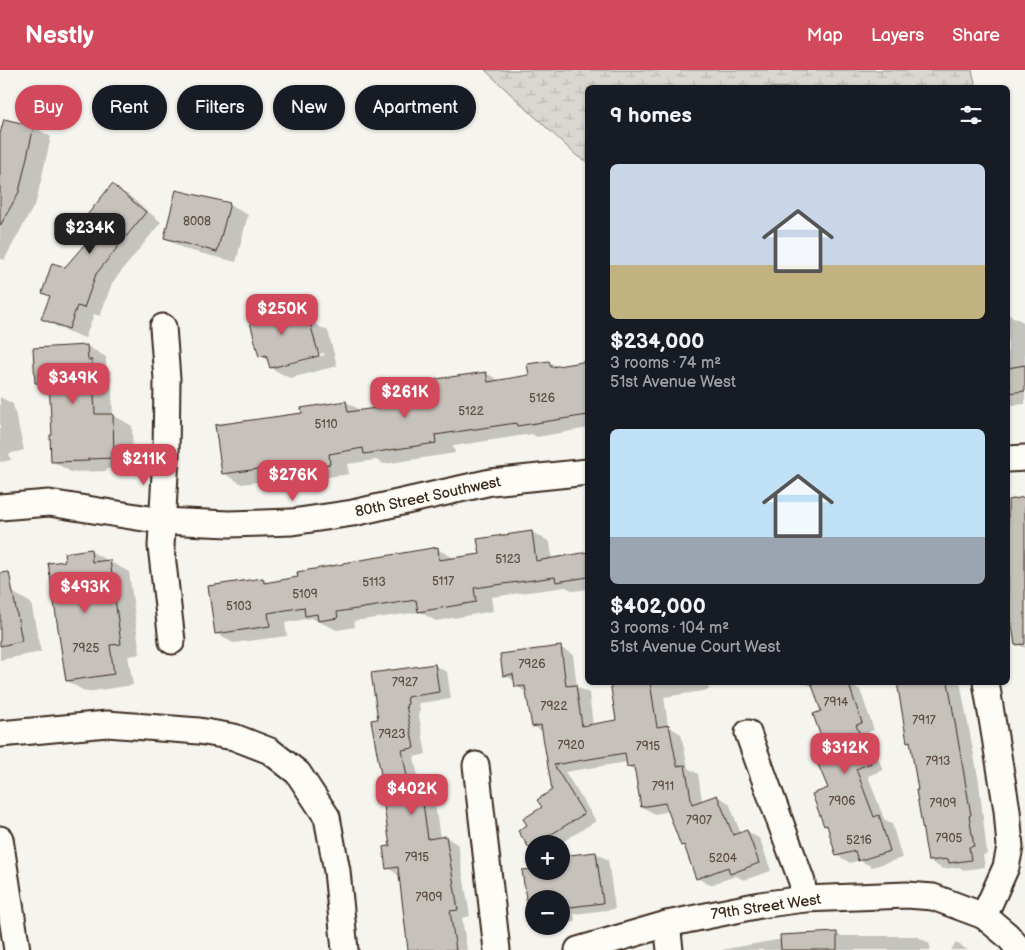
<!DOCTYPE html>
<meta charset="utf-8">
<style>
:root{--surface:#171b24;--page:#242831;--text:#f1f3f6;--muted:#9ea1a6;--accent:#d1495b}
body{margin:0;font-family:"Balsamiq Sans",sans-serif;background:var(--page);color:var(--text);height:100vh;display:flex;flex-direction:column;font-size:19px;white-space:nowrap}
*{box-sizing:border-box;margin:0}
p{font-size:16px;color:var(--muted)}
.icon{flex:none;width:28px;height:28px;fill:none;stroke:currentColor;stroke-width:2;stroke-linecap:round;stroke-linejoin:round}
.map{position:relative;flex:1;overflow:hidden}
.drawer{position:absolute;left:585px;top:15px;width:425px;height:600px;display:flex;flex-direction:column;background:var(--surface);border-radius:8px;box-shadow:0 1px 4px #0004}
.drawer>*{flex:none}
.top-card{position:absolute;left:15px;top:15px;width:475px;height:45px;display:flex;gap:10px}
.fabs{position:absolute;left:525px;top:765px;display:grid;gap:10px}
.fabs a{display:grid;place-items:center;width:45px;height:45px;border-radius:50%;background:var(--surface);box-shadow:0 1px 4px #0004;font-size:25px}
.price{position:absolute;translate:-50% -42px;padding:0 11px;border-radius:10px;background:var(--accent);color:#fff;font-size:16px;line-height:32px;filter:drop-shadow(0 1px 2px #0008)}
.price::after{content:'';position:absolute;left:50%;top:30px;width:15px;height:11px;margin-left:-8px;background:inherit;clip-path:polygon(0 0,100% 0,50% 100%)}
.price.current{background:#222;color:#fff}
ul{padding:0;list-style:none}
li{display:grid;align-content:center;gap:10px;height:265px;padding:0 25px}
li span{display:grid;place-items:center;height:155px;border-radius:8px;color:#555}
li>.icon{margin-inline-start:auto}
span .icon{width:90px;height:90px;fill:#fffc;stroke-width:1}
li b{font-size:21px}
h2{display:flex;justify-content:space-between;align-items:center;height:60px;padding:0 25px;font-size:21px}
.pill{padding:0 18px;border-radius:22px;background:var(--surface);box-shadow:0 1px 4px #0004;font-size:18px;line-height:45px}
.pill.current{background:var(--accent);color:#fff}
header{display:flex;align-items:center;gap:30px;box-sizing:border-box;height:70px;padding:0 25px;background:var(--accent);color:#fff}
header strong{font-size:24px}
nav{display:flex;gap:28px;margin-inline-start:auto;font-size:18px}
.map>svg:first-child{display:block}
.wetland{fill:url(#wetland-marsh);stroke:#8a8077}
.shadow{fill:#0003;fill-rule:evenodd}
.building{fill:#c7c1bb;stroke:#3b2a1e}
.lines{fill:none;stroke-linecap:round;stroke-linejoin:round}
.minor-casing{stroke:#3b2a1e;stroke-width:29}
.minor{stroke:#fdfcf7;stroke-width:25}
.labels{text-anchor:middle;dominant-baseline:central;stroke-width:4.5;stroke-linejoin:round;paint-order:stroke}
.number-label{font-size:12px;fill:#5e5045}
.street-label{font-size:15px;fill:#3b2a1e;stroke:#fdfcf7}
</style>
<header>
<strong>Nestly</strong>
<nav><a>Map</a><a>Layers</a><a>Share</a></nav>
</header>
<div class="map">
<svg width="1025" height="880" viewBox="0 0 1025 880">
<defs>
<pattern id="wetland-marsh" width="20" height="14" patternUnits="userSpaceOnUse" patternTransform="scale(1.25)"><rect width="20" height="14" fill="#dad6d0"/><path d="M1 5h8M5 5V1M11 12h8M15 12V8" fill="none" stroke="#bcb8b2"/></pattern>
</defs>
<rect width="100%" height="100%" fill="#f5f4ee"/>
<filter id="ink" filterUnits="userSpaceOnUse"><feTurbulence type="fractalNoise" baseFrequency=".02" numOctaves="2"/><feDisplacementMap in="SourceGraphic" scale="10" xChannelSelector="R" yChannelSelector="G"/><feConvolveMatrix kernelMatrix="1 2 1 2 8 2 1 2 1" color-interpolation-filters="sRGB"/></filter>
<g filter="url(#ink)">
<!-- wetland -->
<path class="wetland" d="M485,0H972L976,17L588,18L587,92L577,86Z"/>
<!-- shadow -->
<g class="shadow">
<path d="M5,50L34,57L51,67L36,132L4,190L0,188V69Z"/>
<path d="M112,116L128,125L161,152L112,213L100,246L94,244L85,268L59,258L43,249L50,227L43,223L86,174Z"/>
<path d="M230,135L248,145L236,192L184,179L165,168Z"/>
<path d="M289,235L308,246L309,251L328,261L337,296L290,308L271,298L269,291L260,286ZM324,283L325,285L283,296L281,294Z"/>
<path d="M1008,245H1010L1025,253V334L1013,335L1008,334Z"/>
<path d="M87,276L106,287V299L111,302L113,345L132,356L133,398L107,399V401L71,402L52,391L53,367L51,321L36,313Z"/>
<path d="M549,292L559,297L588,293V358L537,367L532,364L453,376L455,383L384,394L376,390L347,394L349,404L315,409L308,405L242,414L223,403L303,344L346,332L362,341L440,330L486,303L500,311L531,306Z"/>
<path d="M0,327L13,334L24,380L9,384L11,390L0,392Z"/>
<path d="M1025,428V581V578L1016,573L1008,523V431Z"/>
<path d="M532,462L550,472L552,489L588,483V519L574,521L566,517L491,527L493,541L436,551L420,542L354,551L355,557L337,560L311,548L285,553L287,566L233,573L216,563L263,509L270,514L437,479L456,489L481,485L479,470Z"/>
<path d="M90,481L129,502L140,584L128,586L133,615L86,622L67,611L66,492Z"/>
<path d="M12,522L31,533L41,582L0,590V525Z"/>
<path d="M560,577L573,585L577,617L589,623L593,656L618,651L612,612H708L709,620L664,627L668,656L681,664L688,698L698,704L702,731L717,726L729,733L741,764L747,761L760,769L771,801L744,810L736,806L710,815L697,808L686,777L682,775L669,741L655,744L642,737L636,701L628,696L627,692L565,702L596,751L559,774H534V779L530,777L529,756L554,721L543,662L533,656L527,623L516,616L515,611L504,605Z"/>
<path d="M434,595L447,602L451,629L419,633L420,641H418L426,684L414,687L422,727L435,735L440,768L446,767L458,775L470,846L462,848L467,880H410L400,806L388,798L392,777L384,717L379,650Z"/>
<path d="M799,612H847L860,620L874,660L868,662L883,700L868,706L884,749L892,754L902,788L872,797L859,790L850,793L837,785L829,757L825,755L829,719L823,642L826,620Z"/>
<path d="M898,612H960L979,712L987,784L983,785L985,797L964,800L959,797L943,799L929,791L920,721L911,673L908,671Z"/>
<path d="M596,783L608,790L615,839L574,844L575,852L561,854V829H534V851L530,849L534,801H561Z"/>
<path d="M836,864L841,866H916L929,873L931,880H720L805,865Z"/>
<path d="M956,873L968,880H951Z"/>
</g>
<!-- building -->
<g class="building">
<path d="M4,49L34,56L19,122L0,156V64Z"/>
<path d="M112,114L146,142L96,204L84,238L77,236L69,259L41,249L50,226L42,223L52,193L65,197L85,174L72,164Z"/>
<path d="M176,120L230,133L217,182L164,168Z"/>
<path d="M289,233L294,253L309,249L319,286L270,298L266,285L259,287L248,244Z"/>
<path d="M87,275L88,290H92L95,344H113L114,388L88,389V391L51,392L50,365H52L49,313H35L33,278Z"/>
<path d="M549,291L551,297L588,291V345L517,356L516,353L435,365L436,373L364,384L363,378L329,384L330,394L295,399V394L222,404L215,355L302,343L301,338L346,331L348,342L438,329L436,309L486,302L488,312L529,305L527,294Z"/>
<path d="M1025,295V321L1008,323V298Z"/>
<path d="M1025,427V574L1015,575L1008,530V430Z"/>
<path d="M532,461L536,491L588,482V507L556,512L555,507L474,518L476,532L418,542L416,530L337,542L338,548L318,551L317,544L305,546L304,537L268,543L270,556L215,564L208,516L263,508L264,513L298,507L297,502L343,494V493L438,477L439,490L480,484L477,469Z"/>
<path d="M91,479L92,492L110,490L121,574L110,575L114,604L66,611L48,493L65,491L64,483Z"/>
<path d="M9,502L22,571L0,576V503Z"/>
<path d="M561,576L566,616L576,615L582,656L616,650L610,612H650L657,657L669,655L677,696L685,695L692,734L717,725L733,765L747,760L759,793L730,804L728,797L696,809L684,775L681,776L665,733L641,737L634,696L627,697L625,683L554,695L584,744L529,778L518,761L527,755L523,749L542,737L537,730L552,720L541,655L532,657L525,616L515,617L513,604L503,606L500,584Z"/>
<path d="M435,594L439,622L407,627L408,634L406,635L414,678L402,680L411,728L422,726L428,769L446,766L458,840L450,841L456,880H408L398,797L386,799L383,777L390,776L381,716H383L371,650L378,649L371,603Z"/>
<path d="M811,612H848L862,653L856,655L871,693L856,699L874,747L879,745L890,781L858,791L855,781L836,786L827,755L824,756L812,724L828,718L812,680L824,676L813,644L821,641Z"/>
<path d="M897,612H948L971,745L969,746L974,776L969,777L971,790L949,793L948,789L928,791L916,720H918L910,671L907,672Z"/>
<path d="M596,782L603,833L562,838L563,845H561V829H534V849L529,850L522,800L534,799V801H561V786Z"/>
<path d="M837,862V880H781L780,865Z"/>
</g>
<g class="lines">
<defs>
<g id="minor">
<path d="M163,257L167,309L166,386L161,476L172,571"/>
<path d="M1008,389L1025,388"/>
<path d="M0,437L49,433L162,451L229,454L292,452L353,443L491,412L588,402"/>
<path d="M748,663L802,812L804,829"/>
<path d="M0,664L107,654L199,661L234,667L270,681L298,703L327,747L337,801L345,880"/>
<path d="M476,695L497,880"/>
<path d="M0,769L17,880"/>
<path d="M984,846L1006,797L1010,777L1007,740L986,612"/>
<path d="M667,854L670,880"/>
<path d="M578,880L667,854L760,835L804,829L907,825L933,827L984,846L1007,865L1020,880"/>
</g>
</defs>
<!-- minor casing -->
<use href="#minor" class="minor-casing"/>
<!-- minor -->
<use href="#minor" class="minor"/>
</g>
</g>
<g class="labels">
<!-- number labels -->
<g class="number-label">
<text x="197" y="151">8008</text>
<text x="542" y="328">5126</text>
<text x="471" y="341">5122</text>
<text x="326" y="354">5110</text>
<text x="508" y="489">5123</text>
<text x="443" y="511">5117</text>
<text x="374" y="512">5113</text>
<text x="305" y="524">5109</text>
<text x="239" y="536">5103</text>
<text x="86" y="578">7925</text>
<text x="532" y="594">7926</text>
<text x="405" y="612">7927</text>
<text x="836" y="632">7914</text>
<text x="554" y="636">7922</text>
<text x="924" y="650">7917</text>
<text x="392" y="664">7923</text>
<text x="571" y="675">7920</text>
<text x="648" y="676">7915</text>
<text x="938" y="691">7913</text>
<text x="663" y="716">7911</text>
<text x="842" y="731">7906</text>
<text x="943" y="733">7909</text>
<text x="699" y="750">7907</text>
<text x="949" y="768">7905</text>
<text x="859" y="770">5216</text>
<text x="417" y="787">7915</text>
<text x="723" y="788">5204</text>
<text x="429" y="827">7909</text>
</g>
<!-- street labels -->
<g class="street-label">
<text transform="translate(428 427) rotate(-12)">80th Street Southwest</text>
<text transform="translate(766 837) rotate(-8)">79th Street West</text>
</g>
</g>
</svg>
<div class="fabs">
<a>+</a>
<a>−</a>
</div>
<b class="price current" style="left:90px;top:185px">$234K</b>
<b class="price" style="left:282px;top:266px">$250K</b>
<b class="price" style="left:73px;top:335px">$349K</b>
<b class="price" style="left:405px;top:349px">$261K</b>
<b class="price" style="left:144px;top:416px">$211K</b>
<b class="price" style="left:293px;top:432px">$276K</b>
<b class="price" style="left:85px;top:544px">$493K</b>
<b class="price" style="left:845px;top:705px">$312K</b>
<b class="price" style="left:412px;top:746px">$402K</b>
<div class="top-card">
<a class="pill current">Buy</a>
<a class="pill">Rent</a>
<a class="pill">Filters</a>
<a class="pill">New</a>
<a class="pill">Apartment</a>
</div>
<section class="drawer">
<h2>9 homes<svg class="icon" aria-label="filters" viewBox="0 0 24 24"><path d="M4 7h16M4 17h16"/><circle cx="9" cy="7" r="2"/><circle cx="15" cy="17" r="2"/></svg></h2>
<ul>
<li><span style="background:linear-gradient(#c9d6e8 65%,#c2b280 0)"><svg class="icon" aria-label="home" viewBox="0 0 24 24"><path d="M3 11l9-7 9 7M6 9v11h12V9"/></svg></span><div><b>$234,000</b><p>3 rooms · 74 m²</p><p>51st Avenue West</p></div></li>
<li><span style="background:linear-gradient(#bfe0f5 70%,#9aa5b1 0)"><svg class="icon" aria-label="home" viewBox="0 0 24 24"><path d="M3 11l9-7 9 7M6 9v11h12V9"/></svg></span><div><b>$402,000</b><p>3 rooms · 104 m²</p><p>51st Avenue Court West</p></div></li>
</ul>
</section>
</div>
